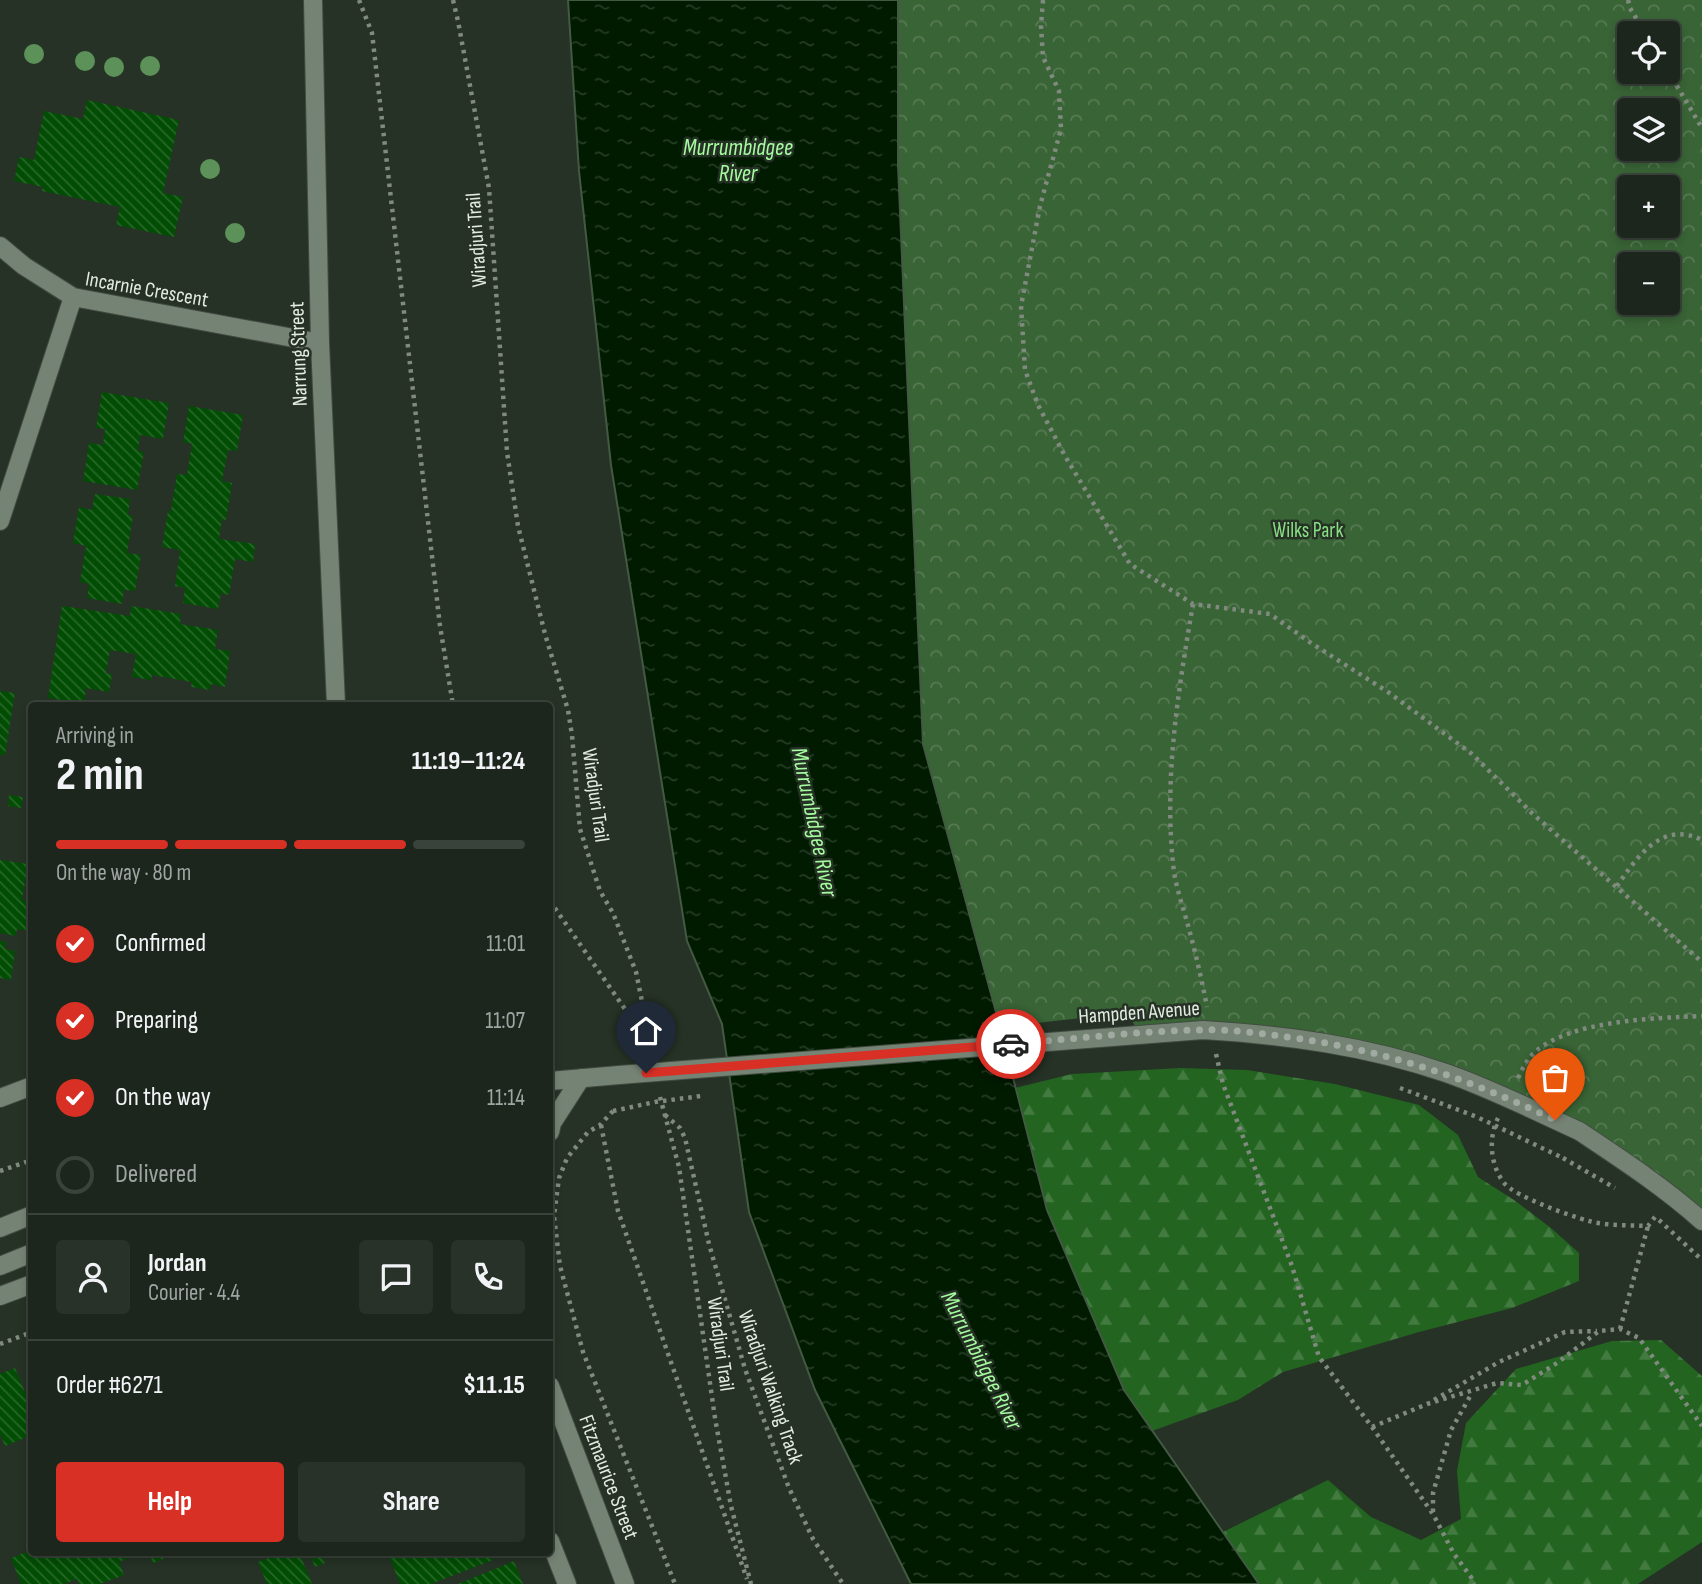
<!DOCTYPE html>
<html lang="en">
<head>
<meta charset="utf-8">
<style>
	:root { --surface:#1c261c; --page:#293229; --text:#f1f3f6; --muted:#a0a5a3; --line:#3a433b; --accent:#d93025 }
	body { margin:0; font-family:"Sofia Sans Condensed",sans-serif; background:var(--page); color:var(--text); height:100vh; display:flex; flex-direction:column; font-size:26px; white-space:nowrap }
	* { box-sizing:border-box; margin:0 }
	p { font-size:23px; color:var(--muted) }
	.icon { flex:none; width:38px; height:38px; fill:none; stroke:currentColor; stroke-width:2; stroke-linecap:round; stroke-linejoin:round }
	.map { position:relative; flex:1; overflow:hidden }
	.sheet { position:absolute; left:28px; top:702px; width:525px; height:854px; display:flex; flex-direction:column; background:var(--surface); border-radius:7px; box-shadow:0 4px 10px #0003,0 0 0 2px var(--line) }
	.sheet>* { flex:none }
	.fabs { position:absolute; left:1617px; top:21px; display:grid; gap:14px }
	.fabs a { display:grid; place-items:center; width:63px; height:63px; border-radius:7px; background:var(--surface); box-shadow:0 4px 10px #0003,0 0 0 2px var(--line); font-size:35px }
	.pin { position:absolute; display:grid; place-items:center; width:60px; height:60px; color:#fff; margin:-72px -30px; border-radius:50% 50% 50% 0; rotate:-45deg; box-shadow:0 0 7px #0007 }
	.pin .icon { rotate:45deg }
	.courier { position:absolute; display:grid; place-items:center; width:70px; height:70px; margin:-35px; border:5px solid #d93025; border-radius:50%; background:#fff; color:#222; box-shadow:0 2px 9px #0007 }
	.summary em { font-style:normal; font-weight:700 }
	.summary div { display:flex; flex-direction:column-reverse }
	.summary { display:flex; align-items:center; justify-content:space-between; height:119px; padding:0 28px }
	h1 { font-size:46px; font-weight:700; line-height:52px }
	.bar { display:grid; grid-template-columns:repeat(4,1fr); gap:10px 7px; align-content:center; height:84px; padding:0 28px }
	.bar i { height:9px; border-radius:5px; background:var(--line) }
	.bar .selected { background:var(--accent) }
	.bar p { grid-column:span 4 }
	.line { display:flex; align-items:center; gap:18px; padding:0 28px; border-top:2px solid var(--line) }
	.line div { flex:1 }
	.round { display:grid; place-items:center; flex:none; width:74px; height:74px; border-radius:7px; background:var(--page) }
	ol { padding:0 28px; list-style:none }
	li { display:flex; align-items:center; gap:21px; height:77px }
	li p { margin-inline-start:auto }
	li .icon { padding:7px; border-radius:50%; background:var(--accent); color:#fff; stroke-width:4 }
	li:last-child { color:var(--muted) }
	li i { width:38px; height:38px; border:4px solid var(--line); border-radius:50% }
	.primary-button { display:flex; gap:14px; margin-top:auto; padding:14px 28px }
	.primary-button a { flex:1; height:80px; border-radius:7px; background:var(--accent); color:#fff; font-size:28px; font-weight:700; line-height:80px; text-align:center }
	.primary-button a+a { background:var(--page); color:var(--text) }
	.map>svg:first-child { display:block }
	.forest { fill:url(#forest-firs) }
	.park { fill:url(#park-crowns); fill-rule:evenodd }
	.water { fill:url(#water-ripples); stroke:#445944; stroke-width:2 }
	.building { fill:url(#building-back-hatch) }
	.lines { fill:none; stroke-linecap:round; stroke-linejoin:round }
	.street-casing { stroke:#424c41; stroke-width:20 }
	.secondary-casing { stroke:#424c41; stroke-width:20 }
	.path { stroke:#808a7f; stroke-width:4.5; stroke-dasharray:3.5 5; stroke-linecap:butt }
	.street { stroke:#758374; stroke-width:18 }
	.secondary { stroke:#758374; stroke-width:18 }
	.secondary-bridge-casing { stroke:#424c41; stroke-width:20; stroke-linecap:butt }
	.path-bridge { stroke:#808a7f; stroke-width:4.5; stroke-dasharray:3.5 5; stroke-linecap:butt }
	.secondary-bridge { stroke:#758374; stroke-width:18 }
	.tree { fill:#5c9259 }
	.done { stroke:#a1aaa0; stroke-width:7; stroke-dasharray:0 12.6 }
	.route { stroke:#d93025; stroke-width:9 }
	.labels { text-anchor:middle; stroke-width:5; stroke-linejoin:round; paint-order:stroke }
	.street-label { font-size:21px; fill:#e3ebe2; stroke:#263225 }
	.park-label { font-size:21px; fill:#89e084; stroke:#263225 }
	.water-label { font-size:23px; font-style:italic; fill:#a5fd9f; stroke:#263225 }
</style>
</head>
<body>
<div class="map">
<svg width="1702" height="1584" viewBox="0 0 1702 1584">
	<defs>
		<pattern id="forest-firs" width="22" height="20" patternUnits="userSpaceOnUse" patternTransform="scale(1.75)"><rect width="22" height="20" fill="#226420"/><path d="M5 1l3.5 6h-7zM16 11l3.5 6h-7z" fill="#427a40"/></pattern>
		<pattern id="park-crowns" width="20" height="18" patternUnits="userSpaceOnUse" patternTransform="scale(1.75)"><rect width="20" height="18" fill="#396436"/><path d="M2 6a3 3 0 1 1 6 0M12 15a3 3 0 1 1 6 0" fill="none" stroke="#567a53"/></pattern>
		<pattern id="water-ripples" width="26" height="14" patternUnits="userSpaceOnUse" patternTransform="scale(1.75)"><rect width="26" height="14" fill="#001b00"/><path d="M2 4q2-2 4 0t4 0M15 11q2-2 4 0t4 0" fill="none" stroke="#253c25"/></pattern>
		<pattern id="building-back-hatch" width="6" height="6" patternUnits="userSpaceOnUse" patternTransform="scale(1.75)"><rect width="6" height="6" fill="#024d04"/><path d="M-1 5l2 2M0 0l6 6M5-1l2 2" fill="none" stroke="#276728"/></pattern>
	</defs>
	<rect width="100%" height="100%" fill="#263225"/>
	<!-- forest -->
	<path class="forest" d="M1180,1068L1247,1070L1335,1084L1419,1105L1458,1135L1478,1177L1514,1200L1551,1228L1579,1253V1281L1512,1308L1419,1332L1283,1372L1238,1400L1152,1431L1124,1390L1047,1210L1015,1088L1072,1074Z
		M1661,1340L1702,1376V1542L1638,1584H1259L1223,1532L1328,1480L1371,1517L1421,1540L1461,1519L1457,1471L1466,1423L1516,1369L1612,1341Z"/>
	<!-- park -->
	<path class="park" d="M898,0H1702V1221L1686,1207L1509,1098L1324,1042L1140,1034L1127,1013L1000,1027L923,744L898,165ZM1629,33H1668V72H1629ZM1629,110H1668V149H1629ZM1629,187H1668V226H1629ZM1629,264H1668V303H1629Z"/>
	<!-- water -->
	<path class="water" d="M568,0H898V165L923,744L1000,1027L1047,1210L1124,1390L1259,1584H911L815,1390L749,1212L722,1024L687,941L611,465L579,171Z"/>
	<!-- building -->
	<path class="building" d="M87,100L179,120L163,193L183,197L174,237L116,225L120,207L42,191L43,187L14,181L19,157L34,160L44,111L83,119Z
		M102,392L169,403L163,439L140,435L138,451L144,452L137,490L83,481L89,443L103,445L105,429L96,428Z
		M189,406L243,415L237,451L228,450L222,481L232,483L226,520L222,519L219,539L255,544L253,562L235,559L229,595L221,593L218,609L183,603L185,588L175,586L180,550L162,547L168,511H171L177,474L187,475L192,444L183,442Z
		M95,494L130,499L128,515L133,516L127,553L141,555L135,591L124,590L122,604L87,598L89,584L80,582L86,546L73,543L79,507L92,510Z
		M62,606L130,616L131,606L181,614L180,624L218,630L215,649L230,651L225,687L211,684L210,690L191,687L192,682L152,675L151,680L132,677L136,654L110,650L106,673L112,674L109,692L86,688L84,703L48,698Z
		M0,691L15,693L5,755H0Z
		M9,795L23,797L21,808L8,806Z
		M0,860L28,864L22,900L32,902V912L28,931L17,929L16,936L0,933Z
		M0,941L6,942L5,949L15,951L11,980L0,978Z
		M15,1368L32,1409V1435L5,1446L0,1434V1374Z
		M32,1550V1552H144L119,1562L124,1575L100,1584H79L77,1579L64,1584H21L11,1558Z
		M149,1552H180L153,1563Z
		M284,1552H299L312,1584H267L258,1562Z
		M404,1552H490L493,1560L431,1584H400L390,1558Z
		M321,1553L325,1563L315,1567L311,1557Z
		M514,1561L523,1584H458Z"/>
	<g class="lines">
		<!-- street casing -->
		<g class="street-casing">
			<path id="street" d="M313,0L320,343L336,705
				M0,246L24,266L73,297L320,343
				M0,521L73,297
				M0,1098L32,1086
				M0,1296L32,1284
				M550,1541L567,1584"/>
		</g>
		<!-- secondary casing -->
		<g class="secondary-casing">
			<path id="secondary" d="M550,1081L619,1075
				M1579,1131C1621,1159 1664,1187 1702,1221
				M550,1132L552,1123L581,1078
				M0,1228L32,1215
				M0,1266L32,1253
				M550,1386L625,1584"/>
		</g>
		<!-- path -->
		<path class="path" d="M359,0L372,33L440,626L453,705
			M453,0L458,21L489,188L507,452L518,526L545,634L568,710L572,735L580,829L600,891L613,913L636,972L645,1016L646,1040L649,1051
			M1043,0L1041,26L1043,57L1059,91L1061,129L1040,206L1021,306L1025,370L1038,405L1065,456L1130,564L1193,604L1270,614L1311,643L1388,692L1472,754L1534,815L1702,962
			M1628,0L1630,8L1645,33
			M1668,71L1702,128
			M1193,604C1178,692 1163,782 1174,872C1177,891 1184,910 1189,929C1196,955 1202,981 1207,1007
			M1617,886C1637,857 1662,820 1702,840
			M550,901L645,1038
			M1216,1054L1223,1084L1292,1266L1319,1357L1372,1427L1433,1514L1454,1554L1471,1577L1474,1584
			M1518,1078C1523,1068 1527,1059 1535,1052C1571,1020 1656,1018 1702,1016
			M660,1097L679,1167L715,1418L731,1506L751,1584
			M613,1111L600,1125L588,1132L567,1158L559,1178L554,1216L560,1266L583,1352L675,1584
			M665,1115L680,1128L685,1138L709,1244L745,1369L789,1488L813,1539L843,1584
			M1498,1118C1488,1138 1490,1166 1505,1184C1517,1197 1570,1216 1589,1221C1607,1226 1629,1225 1648,1226L1655,1217
			M601,1125L618,1211L747,1579
			M1563,1158L1615,1188
			M0,1171L32,1160
			M1659,1220L1702,1260
			M1620,1329L1648,1226
			M0,1344L32,1332
			M1434,1400L1499,1362L1565,1332L1597,1331
			M1372,1427L1427,1404L1497,1383L1522,1385L1557,1363L1599,1331L1620,1329L1639,1338L1702,1426
			M1433,1512V1493L1451,1430L1472,1393"/>
		<!-- street -->
		<use href="#street" class="street"/>
		<!-- secondary -->
		<use href="#secondary" class="secondary"/>
		<!-- secondary-bridge casing -->
		<g class="secondary-bridge-casing">
			<path id="secondary-bridge" d="M619,1075L1203,1030C1286,1035 1367,1046 1446,1073C1492,1089 1535,1111 1579,1131"/>
		</g>
		<!-- path-bridge -->
		<path class="path-bridge" d="M1400,1088L1477,1117L1563,1158
			M613,1111L655,1102L701,1096"/>
		<!-- secondary-bridge -->
		<use href="#secondary-bridge" class="secondary-bridge"/>
	</g>
	<!-- trees -->
	<g class="tree">
		<circle cx="34" cy="54" r="10"/>
		<circle cx="85" cy="61" r="10"/>
		<circle cx="150" cy="66" r="10"/>
		<circle cx="114" cy="67" r="10"/>
		<circle cx="210" cy="169" r="10"/>
		<circle cx="235" cy="233" r="10"/>
	</g>
	<g class="lines">
		<!-- done -->
		<path class="done" d="M1011,1044C1074,1039 1139,1031 1202,1030C1230,1029 1259,1033 1287,1037C1385,1050 1467,1078 1555,1120"/>
		<!-- route -->
		<path class="route" d="M646,1073L1011,1044"/>
	</g>
	<g class="labels">
		<!-- street labels -->
		<g class="street-label">
			<text transform="translate(476 240) rotate(-94)" y="7">Wiradjuri Trail</text>
			<text transform="translate(147 289) rotate(10)" y="7">Incarnie Crescent</text>
			<text transform="translate(298 354) rotate(-92)" y="7">Narrung Street</text>
			<text transform="translate(596 795) rotate(82)" y="7">Wiradjuri Trail</text>
			<text transform="translate(1139 1012) rotate(-4)" y="7">Hampden Avenue</text>
			<text transform="translate(721 1344) rotate(82)" y="7">Wiradjuri Trail</text>
			<text transform="translate(771 1387) rotate(71)" y="7">Wiradjuri Walking Track</text>
			<text transform="translate(609 1477) rotate(69)" y="7">Fitzmaurice Street</text>
		</g>
		<!-- park labels -->
		<g class="park-label">
			<text x="1308" y="537">Wilks Park</text>
		</g>
		<!-- water labels -->
		<g class="water-label">
			<text x="738" y="155">Murrumbidgee<tspan x="738" dy="26">River</tspan></text>
			<text transform="translate(815 822) rotate(78)" y="8">Murrumbidgee River</text>
			<text transform="translate(982 1360) rotate(63)" y="8">Murrumbidgee River</text>
		</g>
	</g>
</svg>
<div class="fabs">
<a><svg class="icon" aria-label="locate" viewBox="0 0 24 24"><circle cx="12" cy="12" r="6"/><path d="M12 2v4M12 18v4M2 12h4M18 12h4"/></svg></a>
<a><svg class="icon" aria-label="layers" viewBox="0 0 24 24"><path d="M12 4l9 5-9 5-9-5zM3 14l9 5 9-5"/></svg></a>
<a>+</a>
<a>−</a>
</div>
<div class="pin" style="left:1555px;top:1120px;background:#ea580c"><svg class="icon" aria-label="bag" viewBox="0 0 24 24"><path d="M5 8h14l-1 12H6zM9 8a3 3 0 0 1 6 0"/></svg></div>
<div class="pin" style="left:646px;top:1073px;background:#1f2937"><svg class="icon" aria-label="home" viewBox="0 0 24 24"><path d="M3 11l9-7 9 7M6 9v11h12V9"/></svg></div>
<div class="courier" style="left:1011px;top:1044px"><svg class="icon" aria-label="car" viewBox="0 0 24 24"><path d="M5 17H2v-5l4-1 3-4h7l3 4 3 1v5h-3M9 17h6M6 11h13"/><circle cx="7" cy="17" r="2"/><circle cx="17" cy="17" r="2"/></svg></div>
<section class="sheet">
<div class="summary"><div><h1>2 min</h1><p>Arriving in</p></div><em>11:19–11:24</em></div>
<div class="bar"><i class="selected"></i><i class="selected"></i><i class="selected"></i><i></i><p>On the way · 80 m</p></div>
<ol>
<li><svg class="icon" aria-label="check" viewBox="0 0 24 24"><path d="M5 12l5 5 9-10"/></svg>Confirmed<p>11:01</p></li>
<li><svg class="icon" aria-label="check" viewBox="0 0 24 24"><path d="M5 12l5 5 9-10"/></svg>Preparing<p>11:07</p></li>
<li><svg class="icon" aria-label="check" viewBox="0 0 24 24"><path d="M5 12l5 5 9-10"/></svg>On the way<p>11:14</p></li>
<li><i></i>Delivered</li>
</ol>
<div class="line" style="height:126px"><a class="round"><svg class="icon" aria-label="person" viewBox="0 0 24 24"><circle cx="12" cy="8" r="4"/><path d="M4 21q1-7 8-7t8 7"/></svg></a><div><b>Jordan</b><p>Courier · 4.4</p></div><a class="round"><svg class="icon" aria-label="chat" viewBox="0 0 24 24"><path d="M4 5h16v11H9l-5 4z"/></svg></a><a class="round"><svg class="icon" aria-label="phone" viewBox="0 0 24 24"><path d="M5 4h4l2 5-3 2q2 4 5 5l2-3 5 2v4C11 20 4 13 5 4z"/></svg></a></div>
<div class="line" style="height:91px"><div>Order #6271</div><b>$11.15</b></div>
<div class="primary-button"><a>Help</a><a>Share</a></div>
</section>
</div>
</body>
</html>
